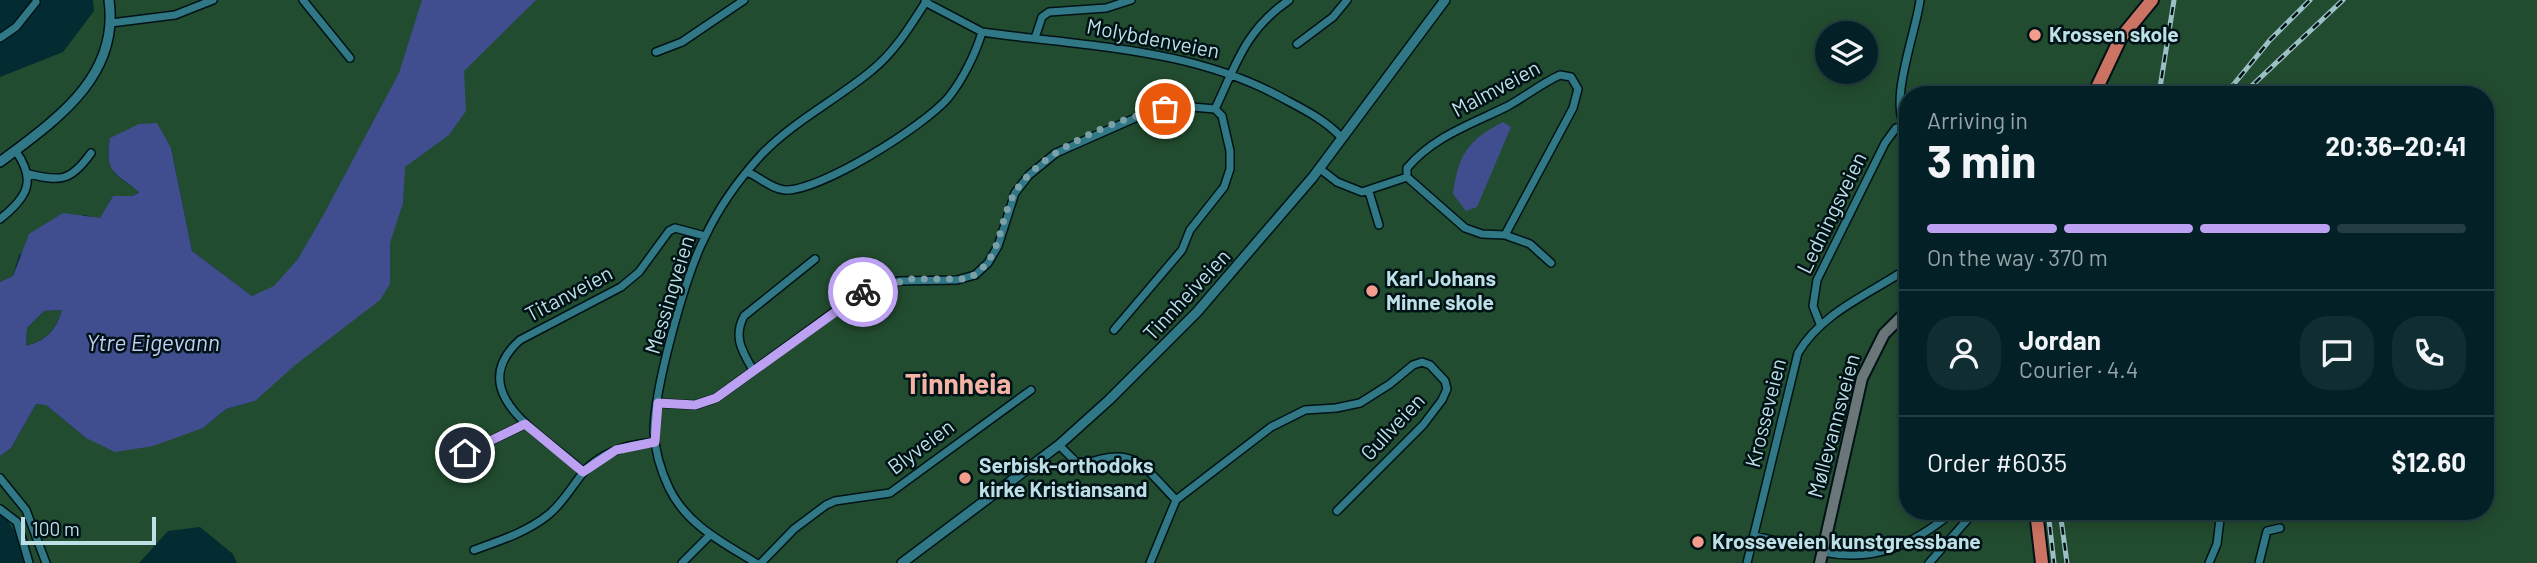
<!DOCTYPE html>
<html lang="en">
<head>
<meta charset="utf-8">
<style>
	:root { --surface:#022026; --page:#102d32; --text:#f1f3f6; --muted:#96a3a7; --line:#233e43; --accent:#bca0f2 }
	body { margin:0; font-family:Barlow,sans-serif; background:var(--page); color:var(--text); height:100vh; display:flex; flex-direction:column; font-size:26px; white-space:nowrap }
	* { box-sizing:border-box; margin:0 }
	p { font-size:23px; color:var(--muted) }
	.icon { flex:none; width:38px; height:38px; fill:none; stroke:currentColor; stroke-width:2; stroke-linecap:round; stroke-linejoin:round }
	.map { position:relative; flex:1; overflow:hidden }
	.drawer { position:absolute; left:1899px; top:86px; width:595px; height:434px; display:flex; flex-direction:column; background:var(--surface); border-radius:28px; box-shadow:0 4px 18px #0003,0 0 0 2px var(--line) }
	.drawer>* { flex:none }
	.tools { position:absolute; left:1815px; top:21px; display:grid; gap:14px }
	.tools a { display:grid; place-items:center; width:63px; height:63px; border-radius:50%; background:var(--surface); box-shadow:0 4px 18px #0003,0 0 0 2px var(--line); font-size:35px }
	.scale { position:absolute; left:21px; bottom:18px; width:135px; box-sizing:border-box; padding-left:7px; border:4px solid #bddfe6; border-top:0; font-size:19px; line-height:24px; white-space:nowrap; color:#bddfe6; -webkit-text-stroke:5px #001216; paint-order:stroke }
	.pin { position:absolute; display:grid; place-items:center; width:60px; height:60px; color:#fff; margin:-30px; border:4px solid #fff; border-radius:50%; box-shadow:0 2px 7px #0007 }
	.courier { position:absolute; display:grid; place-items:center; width:70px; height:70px; margin:-35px; border:5px solid #bca0f2; border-radius:50%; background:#fff; color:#222; box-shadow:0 2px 9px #0007 }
	.head em { font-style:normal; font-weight:700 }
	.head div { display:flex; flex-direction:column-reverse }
	.head { display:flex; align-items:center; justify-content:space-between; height:119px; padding:0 28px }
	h1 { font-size:46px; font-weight:700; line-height:52px }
	.bar { display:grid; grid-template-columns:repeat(4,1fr); gap:10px 7px; align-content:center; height:84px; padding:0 28px }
	.bar i { height:9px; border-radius:5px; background:var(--line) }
	.bar .active { background:var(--accent) }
	.bar p { grid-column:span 4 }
	.line { display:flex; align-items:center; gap:18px; padding:0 28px; border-top:2px solid var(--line) }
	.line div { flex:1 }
	.round { display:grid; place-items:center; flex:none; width:74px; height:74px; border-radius:28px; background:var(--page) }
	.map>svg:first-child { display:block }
	.green { fill:#224c2f; fill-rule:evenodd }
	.water { fill:#404e8f; fill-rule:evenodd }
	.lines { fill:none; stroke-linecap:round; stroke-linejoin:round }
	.minor-casing { stroke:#001216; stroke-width:10 }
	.tertiary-casing { stroke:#001216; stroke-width:12 }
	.secondary-casing { stroke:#001216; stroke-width:14 }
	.trunk-casing { stroke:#001216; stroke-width:16 }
	.minor { stroke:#317886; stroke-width:7 }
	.tertiary { stroke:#317886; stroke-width:9 }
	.secondary { stroke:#6b7679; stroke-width:10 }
	.trunk { stroke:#cc7464; stroke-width:12 }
	.rail-casing { stroke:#9dc0c7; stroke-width:5 }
	.rail { stroke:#001216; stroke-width:2.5; stroke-dasharray:8; stroke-linecap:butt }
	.done { stroke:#7ca0a7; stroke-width:7; stroke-dasharray:0 12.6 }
	.route { stroke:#bca0f2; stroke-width:9 }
	.poi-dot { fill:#f49d8c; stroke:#001216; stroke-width:2.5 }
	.labels { text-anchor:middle; stroke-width:5; stroke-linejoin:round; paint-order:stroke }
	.poi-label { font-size:21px; font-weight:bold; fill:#bddfe6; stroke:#001216; text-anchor:start }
	.street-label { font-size:21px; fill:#bddfe6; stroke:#001216 }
	.water-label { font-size:23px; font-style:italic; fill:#c3cff5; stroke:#001216 }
	.district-label { font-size:28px; font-weight:bold; fill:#f5b3a5; stroke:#001216 }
</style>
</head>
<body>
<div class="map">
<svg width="2537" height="563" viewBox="0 0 2537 563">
	<rect width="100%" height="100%" fill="#032b32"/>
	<!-- green -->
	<path class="green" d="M93,0H2537V563H237L233,554L200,527L168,531L139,563H28L19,537L0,510V456L11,448L36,404L46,405L86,438L203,428L226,409L255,401L260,293L252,296L192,251L171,148L110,139C104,171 114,174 139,191L133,196H113L100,219L84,215L19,255L13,276L0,282V77L63,52L94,11ZM1827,33H1866V72H1827ZM1908,94H2485V511H1908Z
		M62,310C55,331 47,339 26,346L27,328L44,311Z"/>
	<!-- water -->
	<path class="water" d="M422,0H536L464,71L466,111L449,135L405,167L403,203L390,243V284L380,300L294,366L255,401L226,409L203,428L153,446L115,452L86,438L46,405L36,404L11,448L0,456V282L13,276L29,234L63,213L100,218L113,196H133L139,192C115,172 104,174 110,138L139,124L157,123L171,148L192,251L252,296L274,286L298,259L324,214L399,73ZM62,310C56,330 47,340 26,346L27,328L44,311Z
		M1503,122L1511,127L1477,207L1466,211L1453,194C1458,155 1468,140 1503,122Z"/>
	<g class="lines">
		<!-- minor casing -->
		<g class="minor-casing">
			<path id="minor" d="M303,0L350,58
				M111,23L175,15L213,0
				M982,32C1087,47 1193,47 1288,101C1307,111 1326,121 1341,137
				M0,38L16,27L36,2
				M1035,38L1042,17L1049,12L1106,8L1131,0
				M1297,44L1333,17L1347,0
				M656,52L682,42L744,0
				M1215,109C1236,65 1245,30 1289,0
				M1908,133C1886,105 1916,34 1920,0
				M1319,168L1337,182L1362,192L1407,177L1465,228L1482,234L1505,235L1530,244L1551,263
				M747,172C760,177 771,189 785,190C821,191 924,126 948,98C962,81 976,53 982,32L925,2
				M29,174C61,182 71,181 91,153
				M1407,177V168C1434,136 1472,124 1508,106C1526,96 1542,83 1560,75L1571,77L1578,89L1573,108L1505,235
				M1369,192L1379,225
				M0,219C28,197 37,180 15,150
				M1820,324L1813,306L1817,280L1885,143L1896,128L1903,126
				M753,370C742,351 733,337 744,316L815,259
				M658,403L695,405L716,398L853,298L899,281L957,280L975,275L988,263L998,246L1015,193L1029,175L1056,153L1151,111L1192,107L1215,109L1222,116L1230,151V169L1224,187L1190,230L1182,250L1114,330
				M1059,445L1080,466C1134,444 1141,464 1176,500
				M465,453L525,424
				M583,472C551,439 459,395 520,340L621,287L639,272L669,231L675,228L705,236
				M0,478L26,510L46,563
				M0,509L17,522L29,563
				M1754,536L1790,544
				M474,550C499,541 527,532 548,515C562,504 571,488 582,474C600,452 629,444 655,442
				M1823,552C1876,563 1914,544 1954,511
				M682,563L710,535
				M756,563C722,542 687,525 669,488C661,471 655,450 654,432C654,389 685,276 705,237C719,207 739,179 762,154C794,121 836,100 871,71C895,52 911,25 927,0
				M761,563L794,529L826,505L835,501L890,493L1031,390
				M1150,563L1176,500L1271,427L1305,410L1336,408L1360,403L1390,384L1413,365L1422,362L1430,365L1445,381L1447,389L1442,400L1423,425L1337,511
				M1747,563L1798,353C1822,312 1870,294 1908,268
				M1929,563L1975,511
				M2209,563L2217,544L2221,511
				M2259,563L2267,531L2280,528"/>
		</g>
		<!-- tertiary casing -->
		<g class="tertiary-casing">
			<path id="tertiary" d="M0,162C54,121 120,78 109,0
				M902,563L1059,445L1109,400L1197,312L1313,177L1445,0"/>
		</g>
		<!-- secondary casing -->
		<g class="secondary-casing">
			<path id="secondary" d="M1820,563L1862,378L1884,334L1908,310"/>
		</g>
		<!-- trunk casing -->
		<g class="trunk-casing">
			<path id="trunk" d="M2094,94L2120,39L2152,0
				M2036,511L2042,563"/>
		</g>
		<!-- minor -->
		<use href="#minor" class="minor"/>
		<!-- tertiary -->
		<use href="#tertiary" class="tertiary"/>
		<!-- secondary -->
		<use href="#secondary" class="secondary"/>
		<!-- trunk -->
		<use href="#trunk" class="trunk"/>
		<!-- rail casing -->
		<g class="rail-casing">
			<path id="rail" d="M2229,90L2270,40L2310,0
				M2159,94L2174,0
				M2243,94L2343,0
				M2048,511L2054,563
				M2060,511L2067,563"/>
		</g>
		<!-- rail -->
		<use href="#rail" class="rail"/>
	</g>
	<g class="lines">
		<!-- done -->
		<path class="done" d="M863,292L911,279H967C1003,261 997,225 1014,194C1038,151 1119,117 1165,109"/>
		<!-- route -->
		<path class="route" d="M465,453L525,424L583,472L616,450L655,442L658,403L695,405L716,398L863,292"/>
	</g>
	<!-- markers -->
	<g class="poi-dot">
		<circle cx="2035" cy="35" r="7"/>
		<circle cx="1372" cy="291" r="7"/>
		<circle cx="965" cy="478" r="7"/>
		<circle cx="1698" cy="542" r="7"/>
	</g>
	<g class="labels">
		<!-- poi labels -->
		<g class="poi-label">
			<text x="2049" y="42">Krossen skole</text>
			<text x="1386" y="286">Karl Johans<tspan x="1386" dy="24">Minne skole</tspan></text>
			<text x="979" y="473">Serbisk-orthodoks<tspan x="979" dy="24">kirke Kristiansand</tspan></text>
			<text x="1712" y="549">Krosseveien kunstgressbane</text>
		</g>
		<!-- street labels -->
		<g class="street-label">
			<text transform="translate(1153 39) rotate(11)" y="7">Molybdenveien</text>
			<text transform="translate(1496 89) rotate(-28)" y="7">Malmveien</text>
			<text transform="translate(1832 213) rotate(-64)" y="7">Ledningsveien</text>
			<text transform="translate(569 294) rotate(-28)" y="7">Titanveien</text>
			<text transform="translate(670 295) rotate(-73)" y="7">Messingveien</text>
			<text transform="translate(1187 295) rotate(-47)" y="7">Tinnheiveien</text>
			<text transform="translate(1766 413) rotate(-76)" y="7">Krosseveien</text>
			<text transform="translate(1834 426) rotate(-75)" y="7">Møllevannsveien</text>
			<text transform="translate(1393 427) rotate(-47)" y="7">Gullveien</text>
			<text transform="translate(921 447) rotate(-37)" y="7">Blyveien</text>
		</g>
		<!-- water labels -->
		<g class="water-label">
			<text x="153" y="351">Ytre Eigevann</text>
		</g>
		<!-- district labels -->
		<g class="district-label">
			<text x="958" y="394">Tinnheia</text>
		</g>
	</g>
</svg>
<div class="tools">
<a><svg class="icon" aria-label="layers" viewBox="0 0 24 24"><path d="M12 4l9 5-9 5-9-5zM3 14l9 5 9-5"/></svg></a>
</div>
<div class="scale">100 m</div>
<div class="pin" style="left:1165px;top:109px;background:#ea580c"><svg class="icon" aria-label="bag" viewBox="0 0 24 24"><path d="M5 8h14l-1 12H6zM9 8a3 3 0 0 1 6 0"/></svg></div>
<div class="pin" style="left:465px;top:453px;background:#1f2937"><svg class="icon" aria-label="home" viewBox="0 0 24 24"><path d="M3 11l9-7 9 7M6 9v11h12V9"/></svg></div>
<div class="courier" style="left:863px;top:292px"><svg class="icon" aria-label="bike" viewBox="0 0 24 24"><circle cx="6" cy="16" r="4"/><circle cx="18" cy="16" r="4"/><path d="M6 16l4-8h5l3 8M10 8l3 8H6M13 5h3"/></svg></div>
<section class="drawer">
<div class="head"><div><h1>3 min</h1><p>Arriving in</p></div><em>20:36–20:41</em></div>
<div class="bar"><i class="active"></i><i class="active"></i><i class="active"></i><i></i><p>On the way · 370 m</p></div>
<div class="line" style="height:126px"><a class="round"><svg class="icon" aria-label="person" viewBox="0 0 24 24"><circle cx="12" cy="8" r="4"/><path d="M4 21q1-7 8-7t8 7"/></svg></a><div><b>Jordan</b><p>Courier · 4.4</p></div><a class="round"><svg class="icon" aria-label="chat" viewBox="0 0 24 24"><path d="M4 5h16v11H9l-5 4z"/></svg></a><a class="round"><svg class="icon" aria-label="phone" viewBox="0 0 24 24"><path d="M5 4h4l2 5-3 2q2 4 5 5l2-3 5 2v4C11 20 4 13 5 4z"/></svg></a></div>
<div class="line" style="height:91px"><div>Order #6035</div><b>$12.60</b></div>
</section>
</div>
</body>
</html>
